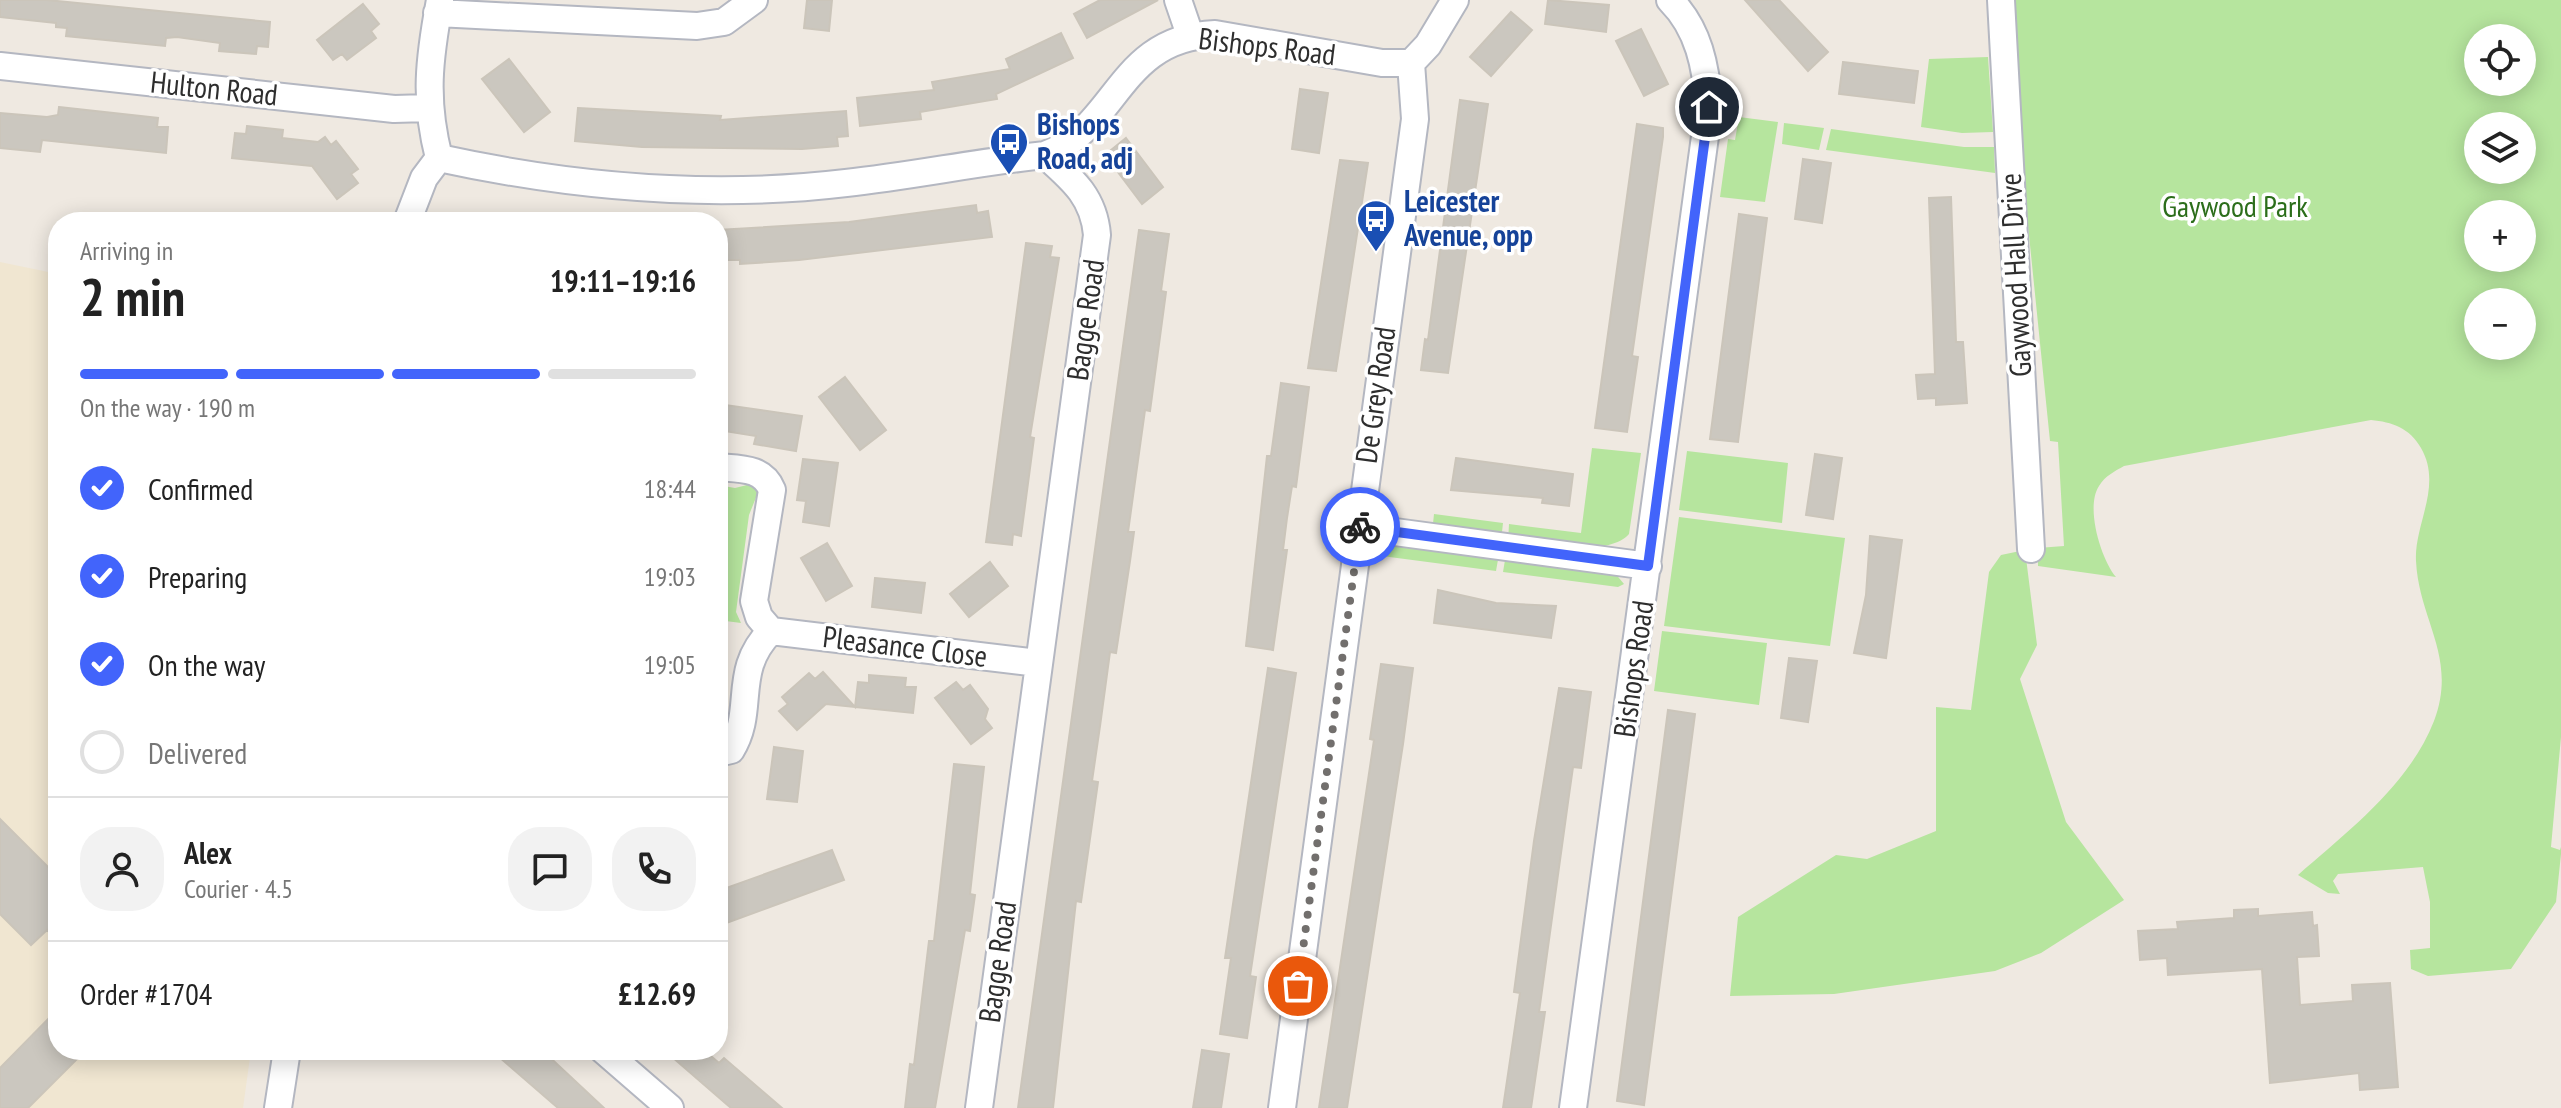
<!DOCTYPE html>
<html lang="en">
<head>
<meta charset="utf-8">
<style>
	:root { --surface:#fff; --page:#f2f2f2; --text:#222; --muted:#767676; --line:#e0e0e0; --accent:#4264fb }
	body { margin:0; font-family:"PT Sans Narrow",sans-serif; background:var(--page); color:var(--text); height:100vh; display:flex; flex-direction:column; font-size:30px; white-space:nowrap }
	* { box-sizing:border-box; margin:0 }
	p { font-size:26px; color:var(--muted) }
	.icon { flex:none; width:44px; height:44px; fill:none; stroke:currentColor; stroke-width:2; stroke-linecap:round; stroke-linejoin:round }
	.map { position:relative; flex:1; overflow:hidden }
	.details { position:absolute; left:48px; top:212px; width:680px; height:848px; display:flex; flex-direction:column; background:var(--surface); border-radius:32px; box-shadow:0 4px 20px #0003 }
	.details>* { flex:none }
	.tools { position:absolute; left:2464px; top:24px; display:grid; gap:16px }
	.tools a { display:grid; place-items:center; width:72px; height:72px; border-radius:50%; background:var(--surface); box-shadow:0 4px 20px #0003; font-size:40px }
	.pin { position:absolute; display:grid; place-items:center; width:68px; height:68px; color:#fff; margin:-34px; border:4px solid #fff; border-radius:50%; box-shadow:0 2px 8px #0007 }
	.courier { position:absolute; display:grid; place-items:center; width:80px; height:80px; margin:-40px; border:6px solid #4264fb; border-radius:50%; background:#fff; color:#222; box-shadow:0 2px 10px #0007 }
	.head em { font-style:normal; font-weight:700 }
	.head div { display:flex; flex-direction:column-reverse }
	.head { display:flex; align-items:center; justify-content:space-between; height:136px; padding:0 32px }
	h1 { font-size:52px; font-weight:700; line-height:60px }
	.bar { display:grid; grid-template-columns:repeat(4,1fr); gap:12px 8px; align-content:center; height:96px; padding:0 32px }
	.bar i { height:10px; border-radius:6px; background:var(--line) }
	.bar .on { background:var(--accent) }
	.bar p { grid-column:span 4 }
	.line { display:flex; align-items:center; gap:20px; padding:0 32px; border-top:2px solid var(--line) }
	.line div { flex:1 }
	.round { display:grid; place-items:center; flex:none; width:84px; height:84px; border-radius:32px; background:var(--page) }
	ol { padding:0 32px; list-style:none }
	li { display:flex; align-items:center; gap:24px; height:88px }
	li p { margin-inline-start:auto }
	li .icon { padding:8px; border-radius:50%; background:var(--accent); color:#fff; stroke-width:4 }
	li:last-child { color:var(--muted) }
	li i { width:44px; height:44px; border:4px solid var(--line); border-radius:50% }
	.map>svg:first-child { display:block }
	.education { fill:#f0e6d1 }
	.green { fill:#b6e59e; fill-rule:evenodd }
	.building { fill:#cbc7bf; stroke:#cbc5ba; stroke-width:2 }
	.lines { fill:none; stroke-linecap:round; stroke-linejoin:round }
	.minor-casing { stroke:#b4b7c1; stroke-width:30 }
	.minor { stroke:#fff; stroke-width:26 }
	.done { stroke:#726f6d; stroke-width:8; stroke-dasharray:0 14.4 }
	.route { stroke:#4264fb; stroke-width:10 }
	.labels { text-anchor:middle; stroke-width:7; stroke-linejoin:round; paint-order:stroke }
	.street-label { font-size:30px; fill:#2e2e2e; stroke:#fff }
	.transit-label { font-size:30px; font-weight:bold; fill:#164399; stroke:#fff; text-anchor:start }
	.park-label { font-size:30px; fill:#2c6e1b; stroke:#fff }
</style>
</head>
<body>
<div class="map">
<svg width="2561" height="1108" viewBox="0 0 2561 1108">
	<rect width="100%" height="100%" fill="#efe9e1"/>
	<!-- education -->
	<path class="education" d="M0,262L58,274V1050H251L243,1108H0Z"/>
	<!-- green -->
	<path class="green" d="M2014,0H2561V737L2551,847L2560,850L2561,847V854L2556,902L2511,969L2428,976L2411,969L2410,950L2430,948V902L2423,867L2338,874L2333,881L2340,894L2328,893L2298,875C2348,831 2409,785 2434,721C2458,657 2419,621 2416,561C2414,524 2443,486 2421,448C2410,428 2392,422 2371,420L2124,466C2115,471 2105,476 2099,486C2085,507 2101,559 2116,577L2038,566V548L2064,546L2058,442L2050,441L2014,88ZM2478,38H2522V82H2478ZM2478,126H2522V170H2478ZM2478,214H2522V258H2478ZM2478,302H2522V346H2478Z
		M1988,57L1993,132L1962,133L1921,127L1929,59Z
		M1739,117L1778,122L1765,202L1720,197L1728,139L1735,140Z
		M1784,123L1824,128L1819,150L1782,144Z
		M1831,129L1964,147H1994L1995,173L1826,150Z
		M1592,448L1641,453L1629,534C1608,558 1539,544 1508,542L1509,524L1581,533Z
		M1687,451L1788,463L1782,523L1679,510Z
		M751,484L759,490L749,515L736,612L741,623L718,620V485L735,488Z
		M1434,514L1503,523L1501,541L1432,533Z
		M1679,517L1845,538L1830,646L1664,626Z
		M1389,543L1499,554L1496,571L1382,556L1377,551Z
		M2025,550L2037,645L2020,679L2066,822L2124,900L2041,953L1995,971L1834,994L1730,996L1738,917L1836,855L1867,859L1936,831V707L1971,710L1989,572L2001,555Z
		M1506,554L1614,572L1624,584L1618,587L1503,572Z
		M1662,631L1767,643L1759,705L1654,691Z"/>
	<!-- building -->
	<path class="building" d="M0,0H47L270,22L268,47L257,46L256,54L219,51L220,43L177,37L166,38L165,46L66,36L67,28L56,27V23L0,17Z
		M807,0H832L829,31L804,28Z
		M1100,0H1158L1087,38L1074,14Z
		M1548,0L1609,5L1606,32L1545,24Z
		M1745,0H1779L1828,52L1808,71Z
		M363,4L379,24L371,31L376,38L347,60L342,54L333,60L317,40Z
		M1511,12L1532,30L1491,76L1470,57Z
		M1641,29L1668,84L1644,96L1616,41Z
		M1061,33L1073,58L996,94L997,99L920,112L921,119L860,126L857,98L934,90L932,82L1010,69L1006,59Z
		M509,59L550,112L524,132L482,79Z
		M1843,62L1918,71L1914,103L1839,94Z
		M1300,89L1328,93L1319,153L1292,149Z
		M1460,100L1488,104L1448,373L1421,370L1425,339L1428,340Z
		M59,107L158,118L157,127H168L166,153L42,140L40,152L0,148V113L47,117L58,115Z
		M578,108L721,116L720,120L846,111L848,136L837,137L838,146L802,149L642,147L575,141Z
		M1637,124L1663,128V137L1632,356L1638,357L1627,432L1595,428Z
		M247,126L283,130L282,138L318,142L325,137L331,145L336,141L358,169L351,174L358,183L337,199L312,166L232,158L235,133L246,134Z
		M1126,138L1163,187L1142,204L1105,155Z
		M1803,159L1831,163L1822,223L1795,219Z
		M1340,160L1368,163L1336,371L1308,368Z
		M1951,197L1956,342H1963L1967,403L1936,405V398L1918,399L1916,375L1935,374L1929,198Z
		M976,205L977,213L988,211L992,237L799,260L740,264V260H718V230L849,222Z
		M1739,214L1767,218L1738,442L1710,439Z
		M1139,230L1169,234L1161,291L1166,292L1150,411L1145,410L1128,532H1134L1130,561L1116,653L1110,652L1100,726L1092,781L1098,782L1081,902L1076,901L1053,1108H1018Z
		M1026,243L1052,246L1050,257L1059,258L1030,437L1034,438L1021,536L1013,534L1012,545L986,542Z
		M845,377L886,430L860,450L819,397Z
		M1281,383L1309,387L1296,487L1292,486L1287,518L1283,550H1287L1273,650L1246,646L1267,456H1271Z
		M718,404L802,416L796,451L754,444L756,436L718,430Z
		M1815,454L1842,458L1833,519L1806,515Z
		M1456,458L1573,474L1569,506L1542,503L1543,498L1451,490Z
		M803,459L838,463L829,526L803,522L806,501L797,500Z
		M1870,536L1902,540L1886,658L1854,653L1866,595Z
		M827,543L852,586L826,601L801,558Z
		M990,562L1008,586L969,617L950,594Z
		M875,578L925,583L921,613L872,607Z
		M1438,590L1496,603L1556,606L1551,638L1434,623Z
		M1789,658L1817,661L1808,722L1781,718Z
		M1381,664L1413,668L1403,744L1347,1108H1319L1374,740L1370,739Z
		M1268,668L1296,673L1250,976L1256,977L1247,1038L1220,1034L1231,958H1225Z
		M823,672L855,707L858,682L869,683V675L906,678L905,687H916L913,713L826,704L797,730L779,711L788,704L782,697L809,673L815,679Z
		M956,682L963,690L970,685L988,709L985,719L992,728L971,744L935,698Z
		M1559,688L1591,692L1581,768L1573,767L1569,795L1539,1012H1545L1531,1108H1503L1520,993L1514,992L1534,841Z
		M1668,710L1695,714L1644,1105L1617,1101Z
		M774,747L803,751L797,802L767,799Z
		M954,764L984,767L970,894L975,895L970,931L965,930L935,1108H905L910,1064L914,1065L929,941H934Z
		M0,819L58,877V941L47,930L31,945L0,914Z
		M832,850L844,880L718,926V891Z
		M2258,909V916L2312,912L2313,926L2317,925L2319,956L2297,957L2300,1005L2353,1001L2352,985L2390,983L2398,1087L2360,1090L2359,1073L2270,1083L2262,969L2168,975L2167,958L2140,960L2138,931L2178,929L2177,922L2234,918V910Z
		M58,1009V1050H86L28,1108H0V1068Z
		M491,1050H542L604,1108H558Z
		M664,1050H704L719,1063L724,1058L782,1108H731Z
		M1202,1050L1229,1054L1221,1108H1193Z"/>
	<g class="lines">
		<!-- minor casing -->
		<g class="minor-casing">
			<path id="minor" d="M1178,0L1190,35
				M2001,0L2031,549
				M437,13L697,26L724,22L754,0
				M0,66L394,109L428,108
				M439,158C572,187 711,199 846,183C912,176 978,162 1045,155C1118,127 1118,38 1215,34L1382,63H1411L1428,45L1455,0
				M407,222L424,178L439,158C424,100 429,59 440,0
				M718,467C740,469 763,467 772,490L754,601L759,617L771,631L1038,663
				M1358,527L1648,566
				M718,753L731,750C756,710 731,671 771,631
				M603,1050L670,1108
				M278,1108L287,1050
				M979,1108L1097,235C1094,197 1072,179 1045,155
				M1282,1108L1415,119L1411,63
				M1573,1108L1709,107C1706,67 1699,29 1670,0"/>
		</g>
		<!-- minor -->
		<use href="#minor" class="minor"/>
	</g>
	<g class="lines">
		<!-- done -->
		<path class="done" d="M1298,986L1360,527"/>
		<!-- route -->
		<path class="route" d="M1360,527L1648,566L1709,107"/>
	</g>
	<!-- icons -->
	<defs>
		<g id="bus-pin" transform="scale(2)"><path d="M0 17L-7.5 6A9.5 9.5 0 1 1 7.5 6Z" fill="#1a4fb4" stroke="#fff"/><path d="M-5-6H5V4H4V6H2V4H-2V6H-4V4H-5ZM-3.5-4V0h7V-4ZM-3.5 1.2v1.5H-2V1.2ZM2 1.2v1.5H3.5V1.2Z" fill="#fff"/></g>
	</defs>
	<g fill-rule="evenodd">
		<use href="#bus-pin" x="1009" y="142"/>
		<use href="#bus-pin" x="1376" y="219"/>
	</g>
	<g class="labels">
		<!-- street labels -->
		<g class="street-label">
			<text transform="translate(1267 47) rotate(7)" y="10">Bishops Road</text>
			<text transform="translate(214 89) rotate(6)" y="10">Hulton Road</text>
			<text transform="translate(2016 275) rotate(-93)" y="10">Gaywood Hall Drive</text>
			<text transform="translate(1086 320) rotate(-82)" y="10">Bagge Road</text>
			<text transform="translate(1376 395) rotate(-82)" y="10">De Grey Road</text>
			<text transform="translate(905 647) rotate(7)" y="10">Pleasance Close</text>
			<text transform="translate(1634 669) rotate(-82)" y="10">Bishops Road</text>
			<text transform="translate(998 962) rotate(-82)" y="10">Bagge Road</text>
		</g>
		<!-- transit labels -->
		<g class="transit-label">
			<text x="1037" y="135">Bishops<tspan x="1037" dy="34">Road, adj</tspan></text>
			<text x="1404" y="212">Leicester<tspan x="1404" dy="34">Avenue, opp</tspan></text>
		</g>
		<!-- park labels -->
		<g class="park-label">
			<text x="2235" y="217">Gaywood Park</text>
		</g>
	</g>
</svg>
<div class="tools">
<a><svg class="icon" aria-label="locate" viewBox="0 0 24 24"><circle cx="12" cy="12" r="6"/><path d="M12 2v4M12 18v4M2 12h4M18 12h4"/></svg></a>
<a><svg class="icon" aria-label="layers" viewBox="0 0 24 24"><path d="M12 4l9 5-9 5-9-5zM3 14l9 5 9-5"/></svg></a>
<a>+</a>
<a>−</a>
</div>
<div class="pin" style="left:1298px;top:986px;background:#ea580c"><svg class="icon" aria-label="bag" viewBox="0 0 24 24"><path d="M5 8h14l-1 12H6zM9 8a3 3 0 0 1 6 0"/></svg></div>
<div class="pin" style="left:1709px;top:107px;background:#1f2937"><svg class="icon" aria-label="home" viewBox="0 0 24 24"><path d="M3 11l9-7 9 7M6 9v11h12V9"/></svg></div>
<div class="courier" style="left:1360px;top:527px"><svg class="icon" aria-label="bike" viewBox="0 0 24 24"><circle cx="6" cy="16" r="4"/><circle cx="18" cy="16" r="4"/><path d="M6 16l4-8h5l3 8M10 8l3 8H6M13 5h3"/></svg></div>
<section class="details">
<div class="head"><div><h1>2 min</h1><p>Arriving in</p></div><em>19:11–19:16</em></div>
<div class="bar"><i class="on"></i><i class="on"></i><i class="on"></i><i></i><p>On the way · 190 m</p></div>
<ol>
<li><svg class="icon" aria-label="check" viewBox="0 0 24 24"><path d="M5 12l5 5 9-10"/></svg>Confirmed<p>18:44</p></li>
<li><svg class="icon" aria-label="check" viewBox="0 0 24 24"><path d="M5 12l5 5 9-10"/></svg>Preparing<p>19:03</p></li>
<li><svg class="icon" aria-label="check" viewBox="0 0 24 24"><path d="M5 12l5 5 9-10"/></svg>On the way<p>19:05</p></li>
<li><i></i>Delivered</li>
</ol>
<div class="line" style="height:144px"><a class="round"><svg class="icon" aria-label="person" viewBox="0 0 24 24"><circle cx="12" cy="8" r="4"/><path d="M4 21q1-7 8-7t8 7"/></svg></a><div><b>Alex</b><p>Courier · 4.5</p></div><a class="round"><svg class="icon" aria-label="chat" viewBox="0 0 24 24"><path d="M4 5h16v11H9l-5 4z"/></svg></a><a class="round"><svg class="icon" aria-label="phone" viewBox="0 0 24 24"><path d="M5 4h4l2 5-3 2q2 4 5 5l2-3 5 2v4C11 20 4 13 5 4z"/></svg></a></div>
<div class="line" style="height:104px"><div>Order #1704</div><b>£12.69</b></div>
</section>
</div>
</body>
</html>
